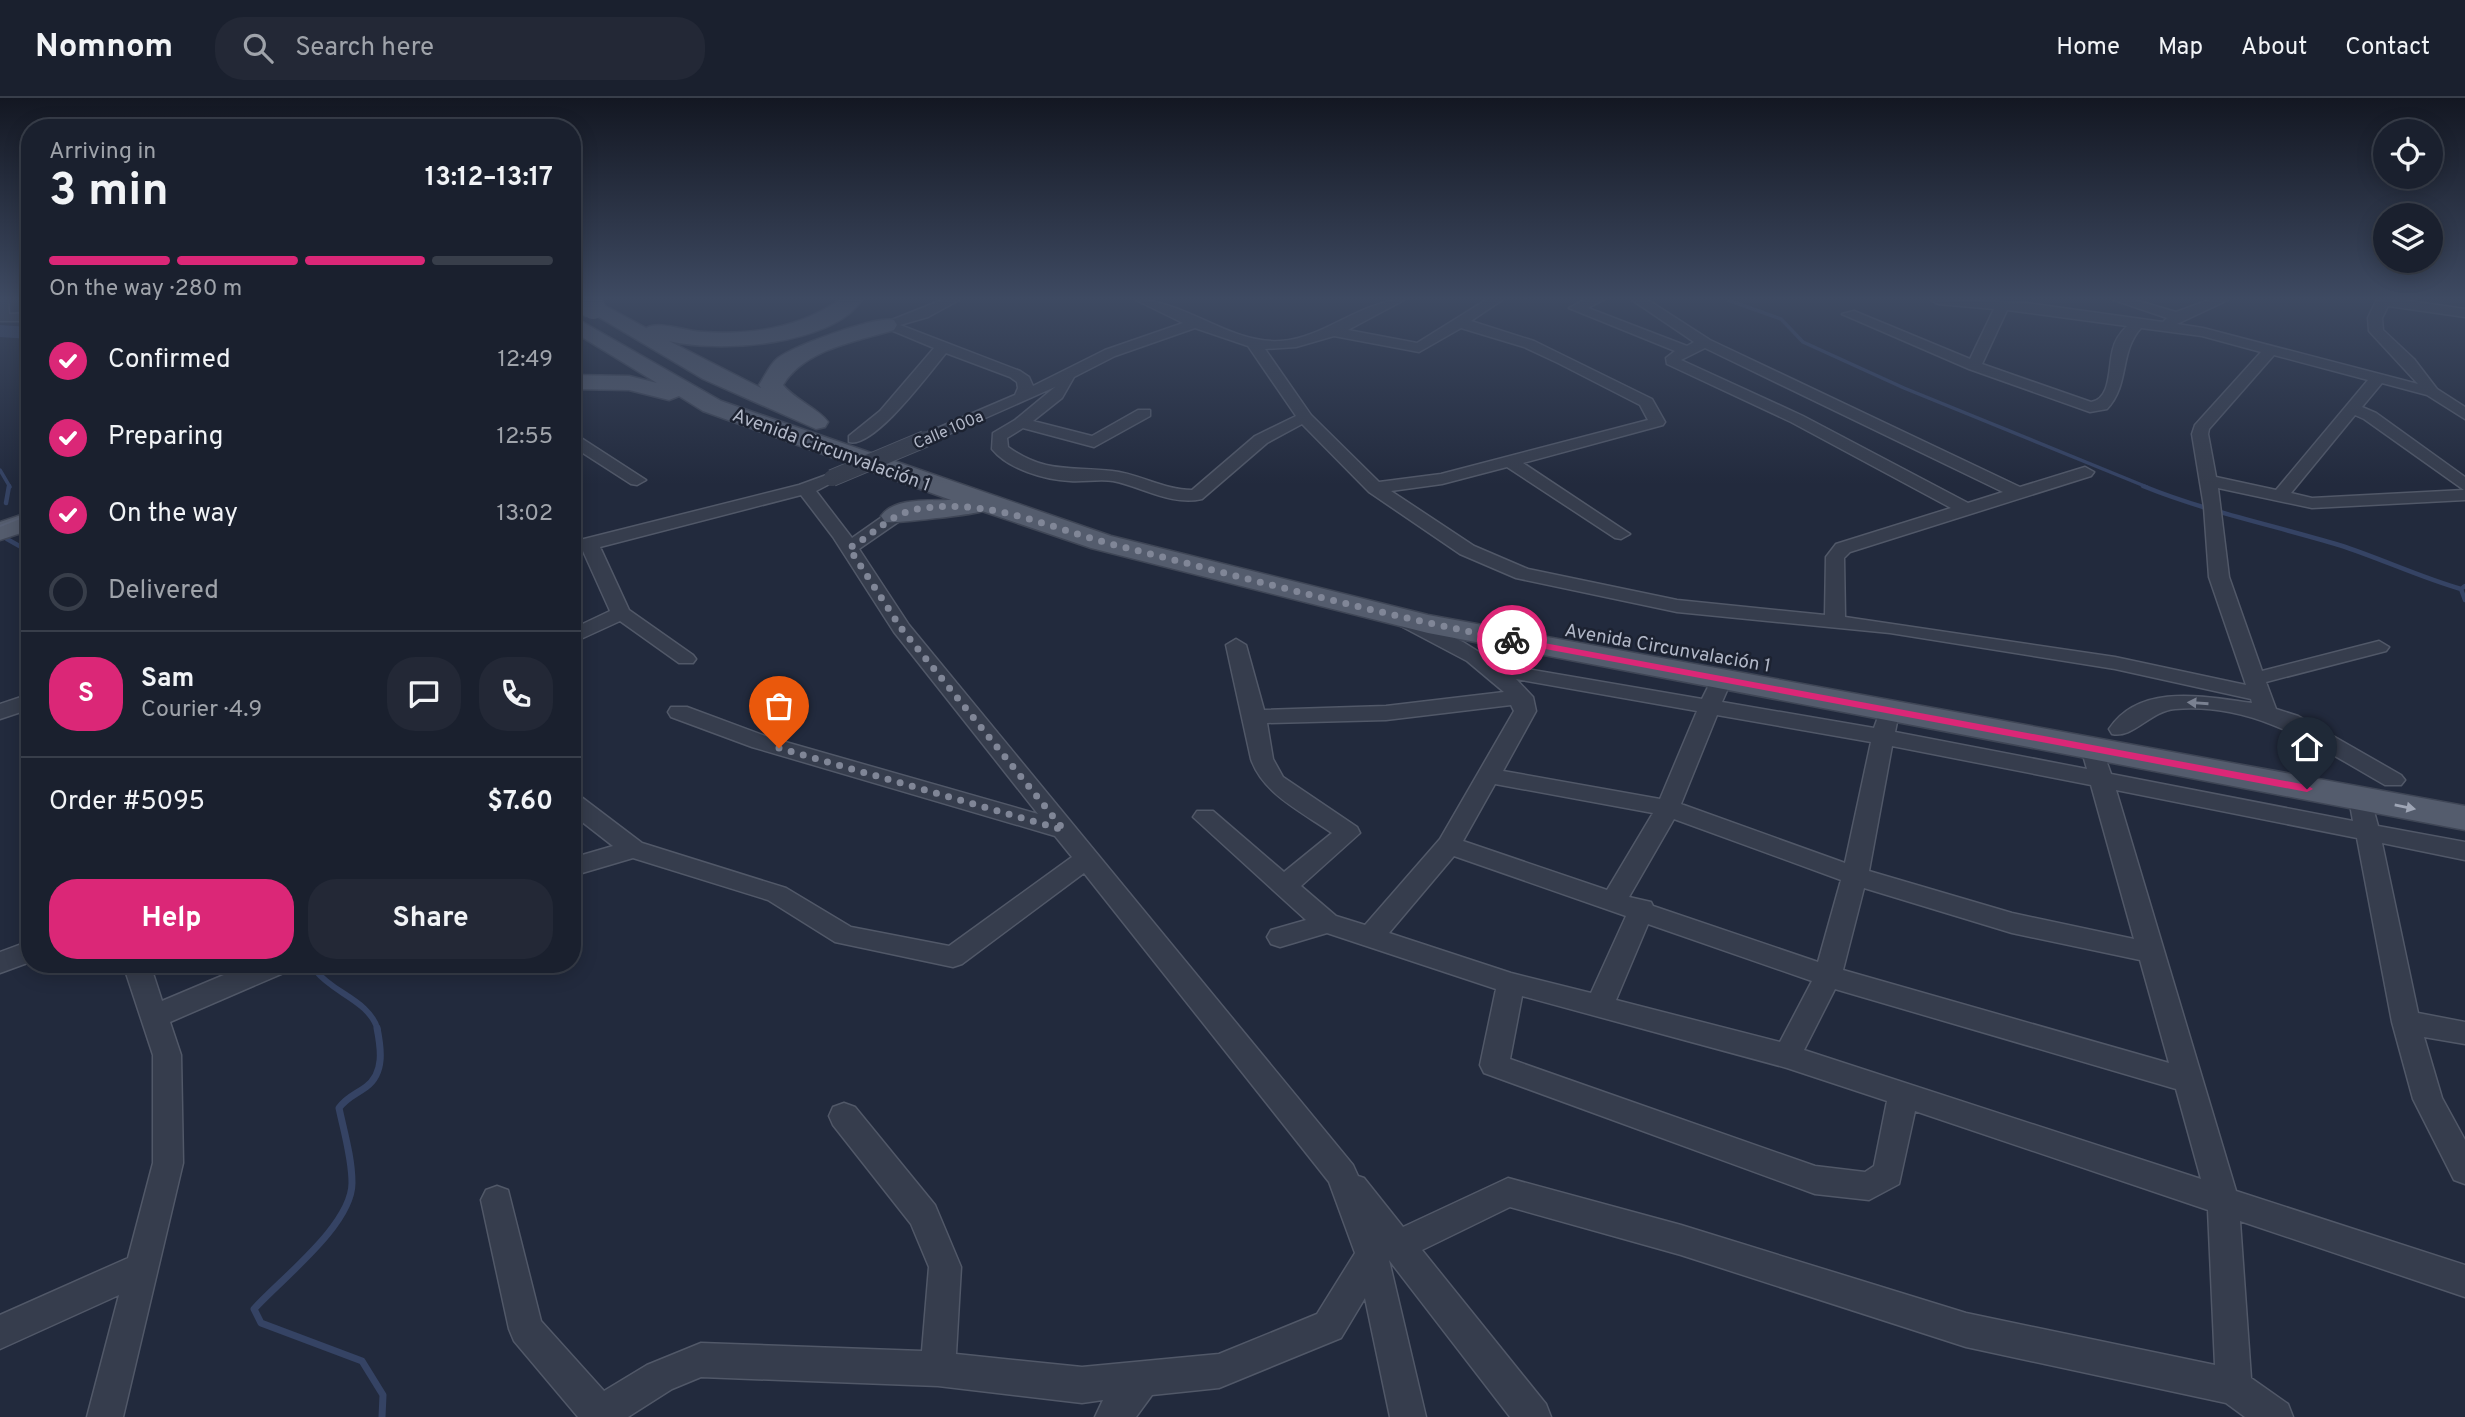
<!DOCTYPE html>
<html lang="en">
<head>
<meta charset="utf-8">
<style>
	:root { --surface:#1a202e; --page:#232836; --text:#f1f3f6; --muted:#9fa3aa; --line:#383e4a; --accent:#db2777 }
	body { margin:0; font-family:Overpass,sans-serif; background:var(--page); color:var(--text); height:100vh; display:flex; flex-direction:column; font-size:26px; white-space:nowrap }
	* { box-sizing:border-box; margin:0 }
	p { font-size:23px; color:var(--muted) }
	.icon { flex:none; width:38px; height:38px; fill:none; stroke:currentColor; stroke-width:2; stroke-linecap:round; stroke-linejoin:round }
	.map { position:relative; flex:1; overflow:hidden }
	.drawer { position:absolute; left:21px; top:21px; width:560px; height:854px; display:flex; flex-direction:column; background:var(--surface); border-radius:28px; box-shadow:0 4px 18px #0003,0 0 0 2px var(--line) }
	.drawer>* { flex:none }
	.controls { position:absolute; left:2373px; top:21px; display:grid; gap:14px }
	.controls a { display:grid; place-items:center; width:70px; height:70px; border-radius:50%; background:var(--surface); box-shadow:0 4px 18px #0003,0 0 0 2px var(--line); font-size:35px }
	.pin { position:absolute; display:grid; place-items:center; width:60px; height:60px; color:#fff; margin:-72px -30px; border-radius:50% 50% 50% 0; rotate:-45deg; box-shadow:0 0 7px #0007 }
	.pin .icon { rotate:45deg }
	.courier { position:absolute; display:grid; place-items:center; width:70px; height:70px; margin:-35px; border:5px solid #db2777; border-radius:50%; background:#fff; color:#222; box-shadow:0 2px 9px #0007 }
	.overview em { font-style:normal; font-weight:700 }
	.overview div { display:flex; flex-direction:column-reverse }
	.overview { display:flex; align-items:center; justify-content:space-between; height:119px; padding:0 28px }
	h1 { font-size:46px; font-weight:700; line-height:52px }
	.bar { display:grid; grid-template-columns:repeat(4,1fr); gap:10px 7px; align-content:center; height:84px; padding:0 28px }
	.bar i { height:9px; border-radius:5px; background:var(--line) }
	.bar .current { background:var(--accent) }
	.bar p { grid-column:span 4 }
	.line { display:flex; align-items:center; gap:18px; padding:0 28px; border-top:2px solid var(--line) }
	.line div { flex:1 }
	.round { display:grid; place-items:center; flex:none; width:74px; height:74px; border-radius:28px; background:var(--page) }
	ol { padding:0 28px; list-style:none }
	li { display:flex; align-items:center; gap:21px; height:77px }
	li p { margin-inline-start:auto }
	li .icon { padding:7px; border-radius:50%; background:var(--accent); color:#fff; stroke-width:4 }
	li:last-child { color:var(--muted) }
	li i { width:38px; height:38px; border:4px solid var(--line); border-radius:50% }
	.button { display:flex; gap:14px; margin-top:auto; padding:14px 28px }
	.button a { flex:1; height:80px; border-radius:28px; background:var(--accent); color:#fff; font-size:28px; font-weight:700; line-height:80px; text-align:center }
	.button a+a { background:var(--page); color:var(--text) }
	header { display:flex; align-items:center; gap:42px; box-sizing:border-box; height:98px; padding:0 35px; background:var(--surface); border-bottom:2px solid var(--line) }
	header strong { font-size:33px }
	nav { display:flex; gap:38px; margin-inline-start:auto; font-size:24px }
	.search { width:490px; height:63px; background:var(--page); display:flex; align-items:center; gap:18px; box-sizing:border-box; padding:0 24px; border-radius:28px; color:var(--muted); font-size:26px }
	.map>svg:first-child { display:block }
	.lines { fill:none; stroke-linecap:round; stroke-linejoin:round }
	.stream-far3 { stroke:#354364; stroke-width:3.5 }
	.stream-far2 { stroke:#354364; stroke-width:4.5 }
	.stream-far1 { stroke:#354364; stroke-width:6 }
	.stream { stroke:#354364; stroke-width:7 }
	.river { fill:#354364; fill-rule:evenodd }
	.minor-casing { stroke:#515868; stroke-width:3 }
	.primary-casing { stroke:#3f4656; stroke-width:3 }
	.minor { fill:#363d4d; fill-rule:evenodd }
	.primary { fill:#545c6d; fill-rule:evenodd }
	.tram { stroke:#586074; stroke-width:2 }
	.minor-bridge-casing { stroke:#515868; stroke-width:18; stroke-linecap:butt }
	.primary-bridge-casing { stroke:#3f4656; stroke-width:26; stroke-linecap:butt }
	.minor-bridge { stroke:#363d4d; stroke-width:16 }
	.primary-bridge { stroke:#545c6d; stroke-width:24 }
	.oneway { fill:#7a8191 }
	.oneway2 { fill:#9fa6b6 }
	.route { fill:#db2777 }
	.done { stroke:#808697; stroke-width:7; stroke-dasharray:0 12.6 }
	.labels { text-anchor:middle; stroke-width:5; stroke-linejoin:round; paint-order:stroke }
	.far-street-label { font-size:16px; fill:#b2b8c8; stroke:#1c2231 }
	.street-label { font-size:19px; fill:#b2b8c8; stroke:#1c2231 }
</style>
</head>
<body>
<header>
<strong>Nomnom</strong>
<div class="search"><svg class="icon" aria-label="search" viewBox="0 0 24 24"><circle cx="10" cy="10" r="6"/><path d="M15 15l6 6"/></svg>Search here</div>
<nav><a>Home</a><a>Map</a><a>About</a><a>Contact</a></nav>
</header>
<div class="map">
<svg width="2465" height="1319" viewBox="0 0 2465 1319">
	<rect width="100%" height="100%" fill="#222a3d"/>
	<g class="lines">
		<!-- stream-far3 -->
		<path class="stream-far3" d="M1728,202L1781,221L1803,244L1904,290L2147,389
			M0,372L10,389"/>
		<!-- stream-far2 -->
		<path class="stream-far2" d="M2143,388C2207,414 2273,427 2339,447C2380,460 2419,479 2461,491L2465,488
			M6,405L9,388
			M7,441L30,454
			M2461,491L2465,502"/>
		<!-- stream-far1 -->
		<path class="stream-far1" d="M316,873C334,896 369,902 378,932"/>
		<!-- stream -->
		<path class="stream" d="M377,930C381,950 385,975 366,989C355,997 347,999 339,1010C344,1034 352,1060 352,1085C352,1127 281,1181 254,1211L261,1225L362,1263L383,1297L382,1319"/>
		<!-- river -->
		<path class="river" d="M0,227L30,229V241L0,239Z"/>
		<!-- minor casing -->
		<g class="minor-casing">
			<path id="minor" d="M0,202H8L9,216L30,215V223H0Z
				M942,202H959L928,219L900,227L1020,273L1029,279L1033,288L1105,252L1183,225L1136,202C1186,202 1229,246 1281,243C1325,240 1361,202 1404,202L1348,232L1417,245L1486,202H1502L1471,223L1534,243L1652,301L1665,324L1663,327L1523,365L1630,436L1621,441L1615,440L1507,369L1442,386L1391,393L1474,448L1528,471L1677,502L1825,517L1826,459L1836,446L1951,410L1791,324L1667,266L1666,260L1675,253L1569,210L1584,202H1603L1588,210L1687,248L1694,244L1632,202H1648L1710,242L2020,389L2085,369L2094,374L2091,378L1850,454L1844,460L1845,519L2115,559L2246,587L2209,479L2204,409L2192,336L2195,327L2261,254L2202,238L2141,230C2119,254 2130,287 2107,311L2090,314L1969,271L1842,216L1854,213L1970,261L1994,211L1938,206L1931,202L2026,205L2163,224L2167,220L2114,202H2135L2176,214L2209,202H2228L2177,226L2203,230L2418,286L2369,233L2368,220L2376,203L2403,202L2465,211V219L2388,208L2382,220L2383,232L2414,261L2437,291L2465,309V321L2427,297L2382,285L2362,309L2376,315L2465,379V402L2312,410L2218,390L2229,479L2262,573L2379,543L2389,549L2386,553L2266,584L2276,611L2298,618L2401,677L2405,682L2401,687H2385C2318,649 2256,604 2175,611C2150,613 2133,641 2112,636L2109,631C2140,584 2206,599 2252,605L2251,601L2115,571L1890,535L1677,514L1516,480L1460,456L1369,394L1302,326L1267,345L1202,401C1171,408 1143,389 1113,383C1099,381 1084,384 1070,383C1045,382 1008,371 992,351L993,335L1015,322L1055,289L931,344H919V338L1015,297L1018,290L1017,284L1010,279L946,255C930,274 874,351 849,344V338L880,313L934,250L879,227ZM2007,212L2127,228C2120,235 2115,242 2113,251C2108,267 2112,301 2091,304L1982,266ZM1195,230L1248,248L1296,318L1255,338L1192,392C1164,392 1140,376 1112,373C1070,368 1046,376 1008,349L1007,340L1023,330L1094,349L1150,318V312H1138L1092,338L1033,323L1062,300L1074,279L1115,258ZM1461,230L1524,249L1558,265L1640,307L1648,322L1441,376L1379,384L1311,317L1265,251L1296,249L1334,238L1419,254ZM1705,250L2003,394L1968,405L1803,318L1681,262ZM2274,257L2368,282L2276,392L2216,379L2208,336L2209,331ZM2355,317L2364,321L2464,392L2312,400L2291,395Z
				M572,336L578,338L646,382L637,387L631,386L572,348Z
				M832,375L838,376L841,380L816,393L852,440L889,414H901L904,418L901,422L859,451L909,527L1353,1067L1358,1078L1364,1080L1403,1129L1508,1080L1681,1127L1966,1215L2215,1267L2208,1112L1915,1013L1899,1086L1869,1102L1815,1096L1484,975L1480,967L1496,891L1327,835L1280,849L1271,846L1267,839L1271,832L1306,822L1193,719L1197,713H1213L1284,774L1332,735C1302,714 1263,696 1251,661L1226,547L1236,541L1246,547L1264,612L1386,608L1504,594L1467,563L1397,526L1394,522L1404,516L1463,544L1498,566L1702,601L1714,577L1721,575L1732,581L1722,604L1874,630L1878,619L1886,617L1897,624L1895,634L2087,671L2081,650L2084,645H2100L2111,676L2353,723L2349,701L2353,695H2369L2378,728L2465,744V762L2382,745L2418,915L2465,924V946L2424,939L2442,1000L2465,1042V1086L2454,1082L2413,1001L2392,924L2357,740L2116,692L2236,1093L2465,1167V1199L2240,1123L2251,1280L2288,1306L2293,1319H2245L2226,1305L1966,1249L1681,1157L1510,1109L1422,1152L1546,1306L1551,1319H1510L1389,1162L1426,1319H1390L1365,1200L1341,1240L1219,1290L1152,1297L1136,1319H1095L1103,1302L1082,1305L938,1288L701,1279L672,1291L628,1319H578L514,1243L509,1231L481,1102L486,1092L497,1088L508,1092L541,1223L604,1293L647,1267L701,1245L922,1253L929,1169L911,1126L833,1027L829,1018L833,1009L844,1005L855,1009L935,1107L961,1169L956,1256L1082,1269L1219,1256L1317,1216L1355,1155L1329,1084L1084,775L962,866L953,869L835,844L768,802L633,760L572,778V760L613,748L572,716V696L580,698L642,745L786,790L851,829L949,848L1072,759L1055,738L752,649L671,619L668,614L671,609H687L768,639L1038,716L894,534L833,439L801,397L600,449L629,512L693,557L696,561L693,565H679L620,523L572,545V531L610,513L583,453L572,456V444L799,387ZM1516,581L1697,613L1660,701L1503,673L1536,613L1533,599ZM1511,607L1514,613L1440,741L1365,827L1336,818L1301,788L1360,735L1357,729L1283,679L1273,661L1267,625L1386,622ZM1717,617L1871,644L1845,765L1681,706ZM1892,648L2091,687L2134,841L2012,815L1869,773ZM1495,686L1653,715L1607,792L1463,743ZM1674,721L1841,782L1818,864L1653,808L1651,804L1629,799ZM1454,758L1626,818L1591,895L1511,875L1389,835ZM1864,790L2012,835L2140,862L2169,965L1843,872ZM1648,826L1812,883L1780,944L1616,902ZM1835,891L2176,991L2201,1081L1804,952ZM1522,898L1787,970L1887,1003L1874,1068L1865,1074L1815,1068L1510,961Z
				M30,596V611L0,621V606Z
				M30,843V864L0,875V854Z
				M123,866H150L162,903L250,866H291L288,873L170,924L181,957L183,1065L123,1319H87L119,1197L0,1251V1217L128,1160L153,1065V957Z"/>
		</g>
		<!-- primary casing -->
		<g class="primary-casing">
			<path id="primary" d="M839,202H862C831,248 718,255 669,243L761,290L759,287C765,278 770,266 778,260C796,247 875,218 894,222L897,227L894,232C855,244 805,251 783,287C795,302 819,311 828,324L825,329L816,331L703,281L582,209L586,205H600L646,230C660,222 687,234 704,234C751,237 800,230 839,202Z
				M572,218L721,303L1111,438L1428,517L2465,708V732L1428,535L1091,450L982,413C978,416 892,426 885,424L881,418C894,399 931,403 951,402L703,313L679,298L669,302L629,292L572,291V277L629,278L657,285L572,233Z
				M30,414V432L0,442V424Z"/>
		</g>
		<!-- minor -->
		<use href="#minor" class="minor"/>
		<!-- primary -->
		<use href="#primary" class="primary"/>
		<!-- tram -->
		<path class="tram" d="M572,203L577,202
			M0,428L30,416"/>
		<!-- minor-bridge casing -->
		<g class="minor-bridge-casing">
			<path id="minor-bridge" d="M832,380L925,341"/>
		</g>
		<!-- primary-bridge casing -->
		<g class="primary-bridge-casing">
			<path id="primary-bridge" d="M583,202L593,209"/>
		</g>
		<!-- minor-bridge -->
		<use href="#minor-bridge" class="minor-bridge"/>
		<!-- primary-bridge -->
		<use href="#primary-bridge" class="primary-bridge"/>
	</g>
	<!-- one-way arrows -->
	<defs><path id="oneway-solid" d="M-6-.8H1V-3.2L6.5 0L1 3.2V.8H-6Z" transform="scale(1.75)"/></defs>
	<use class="oneway" href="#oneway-solid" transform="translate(2198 605) rotate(-176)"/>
	<use class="oneway2" href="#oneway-solid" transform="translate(2405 709) rotate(11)"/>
	<!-- sky -->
	<linearGradient id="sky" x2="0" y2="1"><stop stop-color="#131722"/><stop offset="0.52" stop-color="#3e4a62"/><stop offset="1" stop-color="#3e4a62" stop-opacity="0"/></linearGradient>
	<rect width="2465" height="386" fill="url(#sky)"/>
	<!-- route -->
	<path class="route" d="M1512,539L2307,687L2313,691L2307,694L1508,544V540Z"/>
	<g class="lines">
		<!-- done -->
		<path class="done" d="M779,650L1064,732L901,530L849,450C872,438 891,415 918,411C991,399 1051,431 1119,448C1250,481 1380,517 1512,542"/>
	</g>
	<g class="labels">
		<!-- far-street labels -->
		<g class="far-street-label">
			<text transform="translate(948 331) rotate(-23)" y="6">Calle 100a</text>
		</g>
		<!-- street labels -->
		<g class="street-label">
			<text transform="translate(832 351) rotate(20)" y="7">Avenida Circunvalación 1</text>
			<text transform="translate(1668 549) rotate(10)" y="7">Avenida Circunvalación 1</text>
		</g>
	</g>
</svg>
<div class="controls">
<a><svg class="icon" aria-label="locate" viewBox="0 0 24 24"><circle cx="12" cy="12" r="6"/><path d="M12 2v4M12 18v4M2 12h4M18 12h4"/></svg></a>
<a><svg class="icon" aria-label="layers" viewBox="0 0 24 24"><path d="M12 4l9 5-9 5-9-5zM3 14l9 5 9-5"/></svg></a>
</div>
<div class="pin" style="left:779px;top:650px;background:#ea580c"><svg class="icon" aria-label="bag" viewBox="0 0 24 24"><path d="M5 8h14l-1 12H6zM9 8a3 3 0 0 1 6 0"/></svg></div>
<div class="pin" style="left:2307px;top:691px;background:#1f2937"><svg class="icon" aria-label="home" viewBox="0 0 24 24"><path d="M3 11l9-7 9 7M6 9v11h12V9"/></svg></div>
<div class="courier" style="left:1512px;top:542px"><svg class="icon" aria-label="bike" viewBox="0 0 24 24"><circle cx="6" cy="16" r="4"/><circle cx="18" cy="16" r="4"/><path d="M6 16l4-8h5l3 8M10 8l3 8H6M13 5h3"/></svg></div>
<section class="drawer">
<div class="overview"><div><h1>3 min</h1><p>Arriving in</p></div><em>13:12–13:17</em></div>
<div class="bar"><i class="current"></i><i class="current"></i><i class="current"></i><i></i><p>On the way · 280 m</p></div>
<ol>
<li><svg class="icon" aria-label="check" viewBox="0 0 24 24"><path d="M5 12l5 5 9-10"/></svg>Confirmed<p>12:49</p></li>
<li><svg class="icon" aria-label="check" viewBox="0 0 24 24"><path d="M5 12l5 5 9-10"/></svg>Preparing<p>12:55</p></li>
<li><svg class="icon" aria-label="check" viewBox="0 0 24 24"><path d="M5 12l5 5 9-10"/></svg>On the way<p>13:02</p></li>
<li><i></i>Delivered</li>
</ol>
<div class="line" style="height:126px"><b class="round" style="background:var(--accent);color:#fff">S</b><div><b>Sam</b><p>Courier · 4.9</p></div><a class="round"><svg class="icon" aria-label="chat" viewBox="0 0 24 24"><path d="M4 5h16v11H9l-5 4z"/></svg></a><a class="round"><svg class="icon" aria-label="phone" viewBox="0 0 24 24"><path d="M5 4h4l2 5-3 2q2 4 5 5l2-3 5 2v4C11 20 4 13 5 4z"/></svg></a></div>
<div class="line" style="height:91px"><div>Order #5095</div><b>$7.60</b></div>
<div class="button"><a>Help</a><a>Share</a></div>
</section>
</div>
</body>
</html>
